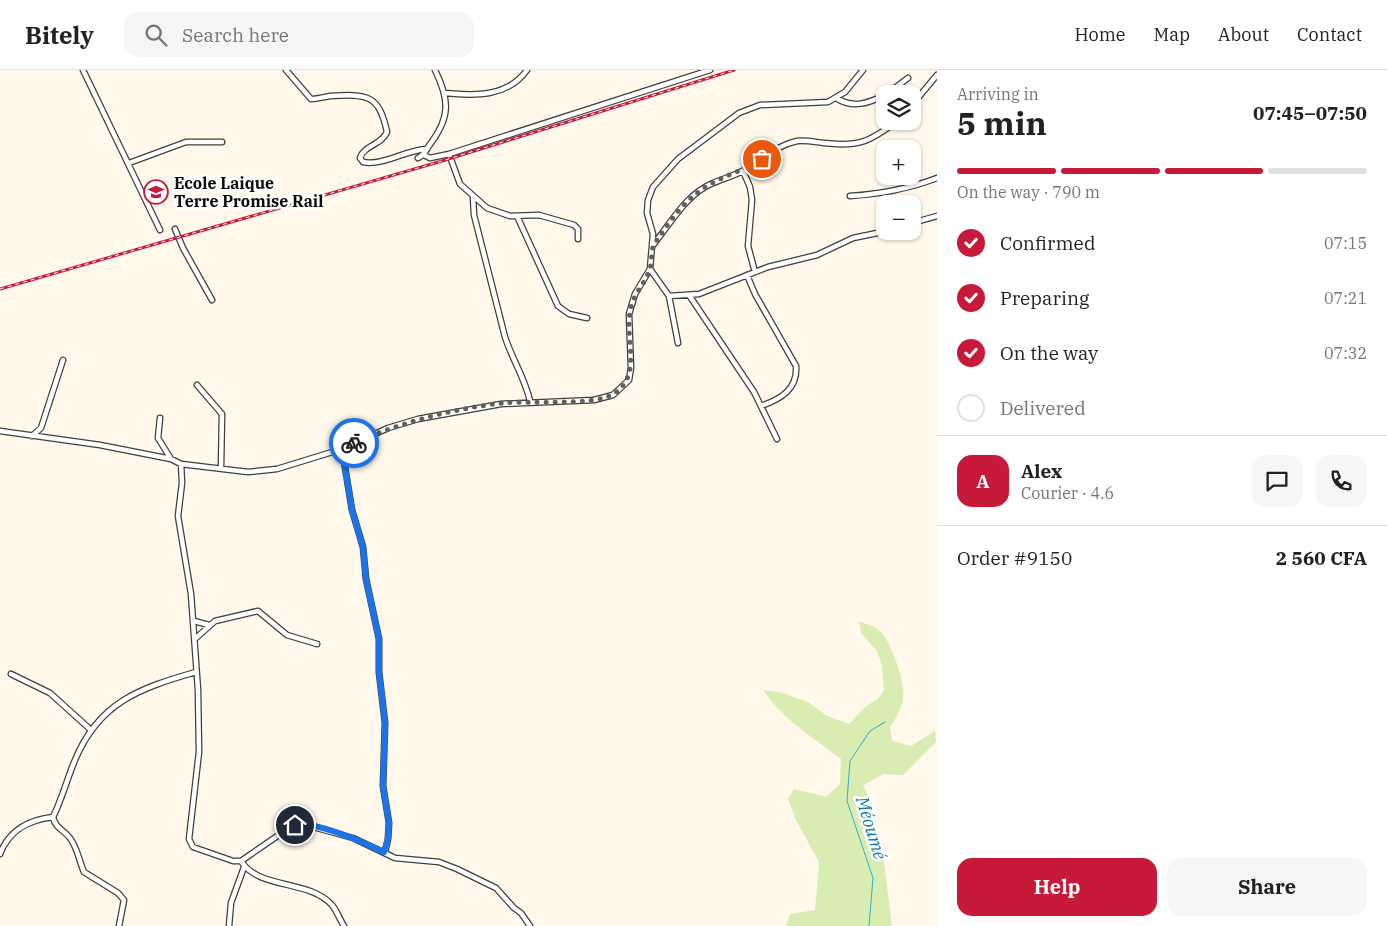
<!DOCTYPE html>
<html lang="en">
<head>
<meta charset="utf-8">
<style>
	:root { --surface:#fff; --page:#f6f6f6; --text:#202124; --muted:#757577; --line:#e0e0e0; --accent:#c7193a }
	body { margin:0; font-family:"IBM Plex Serif",serif; background:var(--page); color:var(--text); height:100vh; display:flex; flex-direction:column; font-size:19px; white-space:nowrap }
	* { box-sizing:border-box; margin:0 }
	p { font-size:16px; color:var(--muted) }
	.icon { flex:none; width:28px; height:28px; fill:none; stroke:currentColor; stroke-width:2; stroke-linecap:round; stroke-linejoin:round }
	.map { position:relative; flex:1; overflow:hidden }
	.panel { display:flex; flex-direction:column; background:var(--surface); width:450px }
	.panel>* { flex:none }
	.buttons { position:absolute; left:876px; top:15px; display:grid; gap:10px }
	.buttons a { display:grid; place-items:center; width:45px; height:45px; border-radius:10px; background:var(--surface); box-shadow:0 1px 4px #0004; font-size:25px }
	.pin { position:absolute; display:grid; place-items:center; width:42px; height:42px; color:#fff; margin:-21px; border:2px solid #fff; border-radius:50%; box-shadow:0 1px 5px #0007 }
	.courier { position:absolute; display:grid; place-items:center; width:50px; height:50px; margin:-25px; border:4px solid #1a73e8; border-radius:50%; background:#fff; color:#222; box-shadow:0 1px 6px #0007 }
	.overview em { font-style:normal; font-weight:700 }
	.overview div { display:flex; flex-direction:column-reverse }
	.overview { display:flex; align-items:center; justify-content:space-between; height:85px; padding:0 20px }
	h1 { font-size:32px; font-weight:700; line-height:38px }
	.bar { display:grid; grid-template-columns:repeat(4,1fr); gap:8px 5px; align-content:center; height:60px; padding:0 20px }
	.bar i { height:6px; border-radius:4px; background:var(--line) }
	.bar .current { background:var(--accent) }
	.bar p { grid-column:span 4 }
	.line { display:flex; align-items:center; gap:12px; padding:0 20px; border-top:1px solid var(--line) }
	.line div { flex:1 }
	.round { display:grid; place-items:center; flex:none; width:52px; height:52px; border-radius:15px; background:var(--page) }
	ol { padding:0 20px; list-style:none }
	li { display:flex; align-items:center; gap:15px; height:55px }
	li p { margin-inline-start:auto }
	li .icon { padding:5px; border-radius:50%; background:var(--accent); color:#fff; stroke-width:4 }
	li:last-child { color:var(--muted) }
	li i { width:28px; height:28px; border:2px solid var(--line); border-radius:50% }
	.action { display:flex; gap:10px; margin-top:auto; padding:10px 20px }
	.action a { flex:1; height:58px; border-radius:15px; background:var(--accent); color:#fff; font-size:20px; font-weight:700; line-height:58px; text-align:center }
	.action a+a { background:var(--page); color:var(--text) }
	header { display:flex; align-items:center; gap:30px; box-sizing:border-box; height:70px; padding:0 25px; background:var(--surface); border-bottom:1px solid var(--line) }
	header strong { font-size:24px }
	nav { display:flex; gap:28px; margin-inline-start:auto; font-size:18px }
	.search { width:350px; height:45px; background:var(--page); display:flex; align-items:center; gap:12px; box-sizing:border-box; padding:0 18px; border-radius:15px; color:var(--muted); font-size:19px }
	main { display:flex; flex:1; min-height:0 }
	.map>svg:first-child { display:block }
	.green { fill:#d9edb2 }
	.lines { fill:none; stroke-linecap:round; stroke-linejoin:round }
	.stream { stroke:#2cacd9; stroke-width:1 }
	.minor-casing { stroke:#3f3f3f; stroke-width:7 }
	.minor { stroke:#fff; stroke-width:4.5 }
	.rail-casing { stroke:#c7193a; stroke-width:3 }
	.rail { stroke:#fff; stroke-width:1; stroke-dasharray:4; stroke-linecap:butt }
	.done { stroke:#615f5a; stroke-width:5; stroke-dasharray:0 9 }
	.route { stroke:#1a73e8; stroke-width:6 }
	.labels { text-anchor:middle; stroke-width:5; stroke-linejoin:round; paint-order:stroke }
	.poi-label { font-size:16px; font-weight:bold; fill:#0c0c0c; stroke:#fff; text-anchor:start }
	.water-label { font-size:18px; font-style:italic; fill:#0b7aa8; stroke:#fff }
</style>
</head>
<body>
<header>
<strong>Bitely</strong>
<div class="search"><svg class="icon" aria-label="search" viewBox="0 0 24 24"><circle cx="10" cy="10" r="6"/><path d="M15 15l6 6"/></svg>Search here</div>
<nav><a>Home</a><a>Map</a><a>About</a><a>Contact</a></nav>
</header>
<main>
<div class="map">
<svg width="937" height="856" viewBox="0 0 937 856">
	<rect width="100%" height="100%" fill="#fff8eb"/>
	<!-- green -->
	<path class="green" d="M859,551C865,554 875,556 880,561C891,572 906,613 903,629C901,640 896,648 890,657L892,671L911,676L935,661L936,672L903,705L884,704L863,715L871,732L873,751L882,776L892,856H786L790,844L815,840L819,792L796,750L788,729L794,719L826,727L840,714L841,689C813,667 783,650 763,620L779,622L808,632L827,646L849,654L866,636L878,629L884,620L882,595L877,581L861,563Z"/>
	<g class="lines">
		<!-- stream -->
		<path class="stream" d="M869,856L873,808L847,731L850,691L870,661L885,652"/>
		<!-- minor casing -->
		<g class="minor-casing">
			<path id="minor" d="M83,0L160,160
				M286,0L311,29C317,29 324,27 330,26C367,24 379,24 387,62C382,75 364,75 360,88L363,92C384,96 405,80 427,79
				M445,23C475,26 508,27 527,0
				M887,24L908,8
				M836,28C853,39 869,33 885,25
				M912,35L937,5
				M449,84L460,114L487,138L510,146L539,145L574,155L578,159V169
				M424,85L430,88L449,84L710,0
				M418,88C425,85 426,79 431,73C451,46 449,29 435,0
				M129,93L186,72H222
				M743,101L750,117L752,130L748,176L755,202
				M850,126C881,124 908,119 937,108
				M473,127L474,145L505,267C512,289 525,308 530,331
				M517,146L558,236L569,244L587,248
				M912,153L937,146
				M175,159L183,178L212,230
				M653,175C671,153 686,124 713,113C725,108 737,105 748,98C765,88 777,75 797,71C806,70 815,72 824,73C858,77 870,72 897,51
				M650,199L669,226L699,224L768,197L817,185L853,168L887,161
				M747,205L755,224L796,296C798,319 781,329 761,336
				M689,225L754,322L777,369
				M669,226L678,273
				M197,315L222,344L221,397
				M160,348L158,368L171,389
				M0,361L100,375L171,389L181,394L248,402L277,399L342,379L388,358L418,349L501,334L594,330L613,325L629,310L631,298L629,244L635,224L650,199L653,164L647,143L648,130L653,117L678,89L739,43L760,35L828,32L845,22L863,0
				M32,366L41,358L63,290
				M342,379L352,440L363,477L366,509L379,569V602L385,653L383,716L389,753L388,769L385,782
				M181,394L182,413L178,446L191,524L198,620L199,682L189,769L193,777L233,791H241L289,758L306,755L353,768L395,788L439,792L457,799L496,818L514,838L521,843L530,856
				M194,551L209,555
				M196,568L215,551L258,541L287,565L317,574
				M11,604L50,623L91,660
				M53,747C55,758 64,760 70,768C78,779 79,791 84,802L118,823L124,830L119,856
				M0,784C9,760 28,750 53,747C62,729 67,709 75,690C99,632 140,618 196,602
				M241,791C259,820 309,809 332,835C337,841 340,850 344,856
				M229,856L231,833L244,797"/>
		</g>
		<!-- minor -->
		<use href="#minor" class="minor"/>
		<!-- rail casing -->
		<g class="rail-casing">
			<path id="rail" d="M0,219L442,91L734,0"/>
		</g>
		<!-- rail -->
		<use href="#rail" class="rail"/>
	</g>
	<g class="lines">
		<!-- done -->
		<path class="done" d="M354,373C402,352 452,339 503,333C531,330 594,337 615,323C642,304 625,270 630,242C633,223 646,213 650,198C653,190 650,180 655,173C670,151 687,126 712,113C729,104 745,100 762,89"/>
		<!-- route -->
		<path class="route" d="M295,755C317,751 364,773 384,782L388,768L389,753L383,716L385,653L379,602V569L366,509L363,477L352,440L342,379L354,373"/>
	</g>
	<!-- icons -->
	<defs>
		<g id="school-ring" transform="scale(1.25)"><circle r="9.5" fill="#fff" stroke="#c7193a" stroke-width="1.5"/><path d="M0-5L7-2L0 1L-7-2ZM-4 1L0 2.5L4 1V4Q0 6-4 4Z" fill="#c7193a"/></g>
	</defs>
	<g fill-rule="evenodd">
		<use href="#school-ring" x="156" y="122"/>
	</g>
	<g class="labels">
		<!-- poi labels -->
		<g class="poi-label">
			<text x="174" y="119">Ecole Laique<tspan x="174" dy="18">Terre Promise Rail</tspan></text>
		</g>
		<!-- water labels -->
		<g class="water-label">
			<text transform="translate(871 758) rotate(73)" y="6">Méoumé</text>
		</g>
	</g>
</svg>
<div class="buttons">
<a><svg class="icon" aria-label="layers" viewBox="0 0 24 24"><path d="M12 4l9 5-9 5-9-5zM3 14l9 5 9-5"/></svg></a>
<a>+</a>
<a>−</a>
</div>
<div class="pin" style="left:762px;top:89px;background:#ea580c"><svg class="icon" aria-label="bag" viewBox="0 0 24 24"><path d="M5 8h14l-1 12H6zM9 8a3 3 0 0 1 6 0"/></svg></div>
<div class="pin" style="left:295px;top:755px;background:#1f2937"><svg class="icon" aria-label="home" viewBox="0 0 24 24"><path d="M3 11l9-7 9 7M6 9v11h12V9"/></svg></div>
<div class="courier" style="left:354px;top:373px"><svg class="icon" aria-label="bike" viewBox="0 0 24 24"><circle cx="6" cy="16" r="4"/><circle cx="18" cy="16" r="4"/><path d="M6 16l4-8h5l3 8M10 8l3 8H6M13 5h3"/></svg></div>
</div>
<section class="panel">
<div class="overview"><div><h1>5 min</h1><p>Arriving in</p></div><em>07:45–07:50</em></div>
<div class="bar"><i class="current"></i><i class="current"></i><i class="current"></i><i></i><p>On the way · 790 m</p></div>
<ol>
<li><svg class="icon" aria-label="check" viewBox="0 0 24 24"><path d="M5 12l5 5 9-10"/></svg>Confirmed<p>07:15</p></li>
<li><svg class="icon" aria-label="check" viewBox="0 0 24 24"><path d="M5 12l5 5 9-10"/></svg>Preparing<p>07:21</p></li>
<li><svg class="icon" aria-label="check" viewBox="0 0 24 24"><path d="M5 12l5 5 9-10"/></svg>On the way<p>07:32</p></li>
<li><i></i>Delivered</li>
</ol>
<div class="line" style="height:90px"><b class="round" style="background:var(--accent);color:#fff">A</b><div><b>Alex</b><p>Courier · 4.6</p></div><a class="round"><svg class="icon" aria-label="chat" viewBox="0 0 24 24"><path d="M4 5h16v11H9l-5 4z"/></svg></a><a class="round"><svg class="icon" aria-label="phone" viewBox="0 0 24 24"><path d="M5 4h4l2 5-3 2q2 4 5 5l2-3 5 2v4C11 20 4 13 5 4z"/></svg></a></div>
<div class="line" style="height:65px"><div>Order #9150</div><b>2 560 CFA</b></div>
<div class="action"><a>Help</a><a>Share</a></div>
</section>
</main>
</body>
</html>
